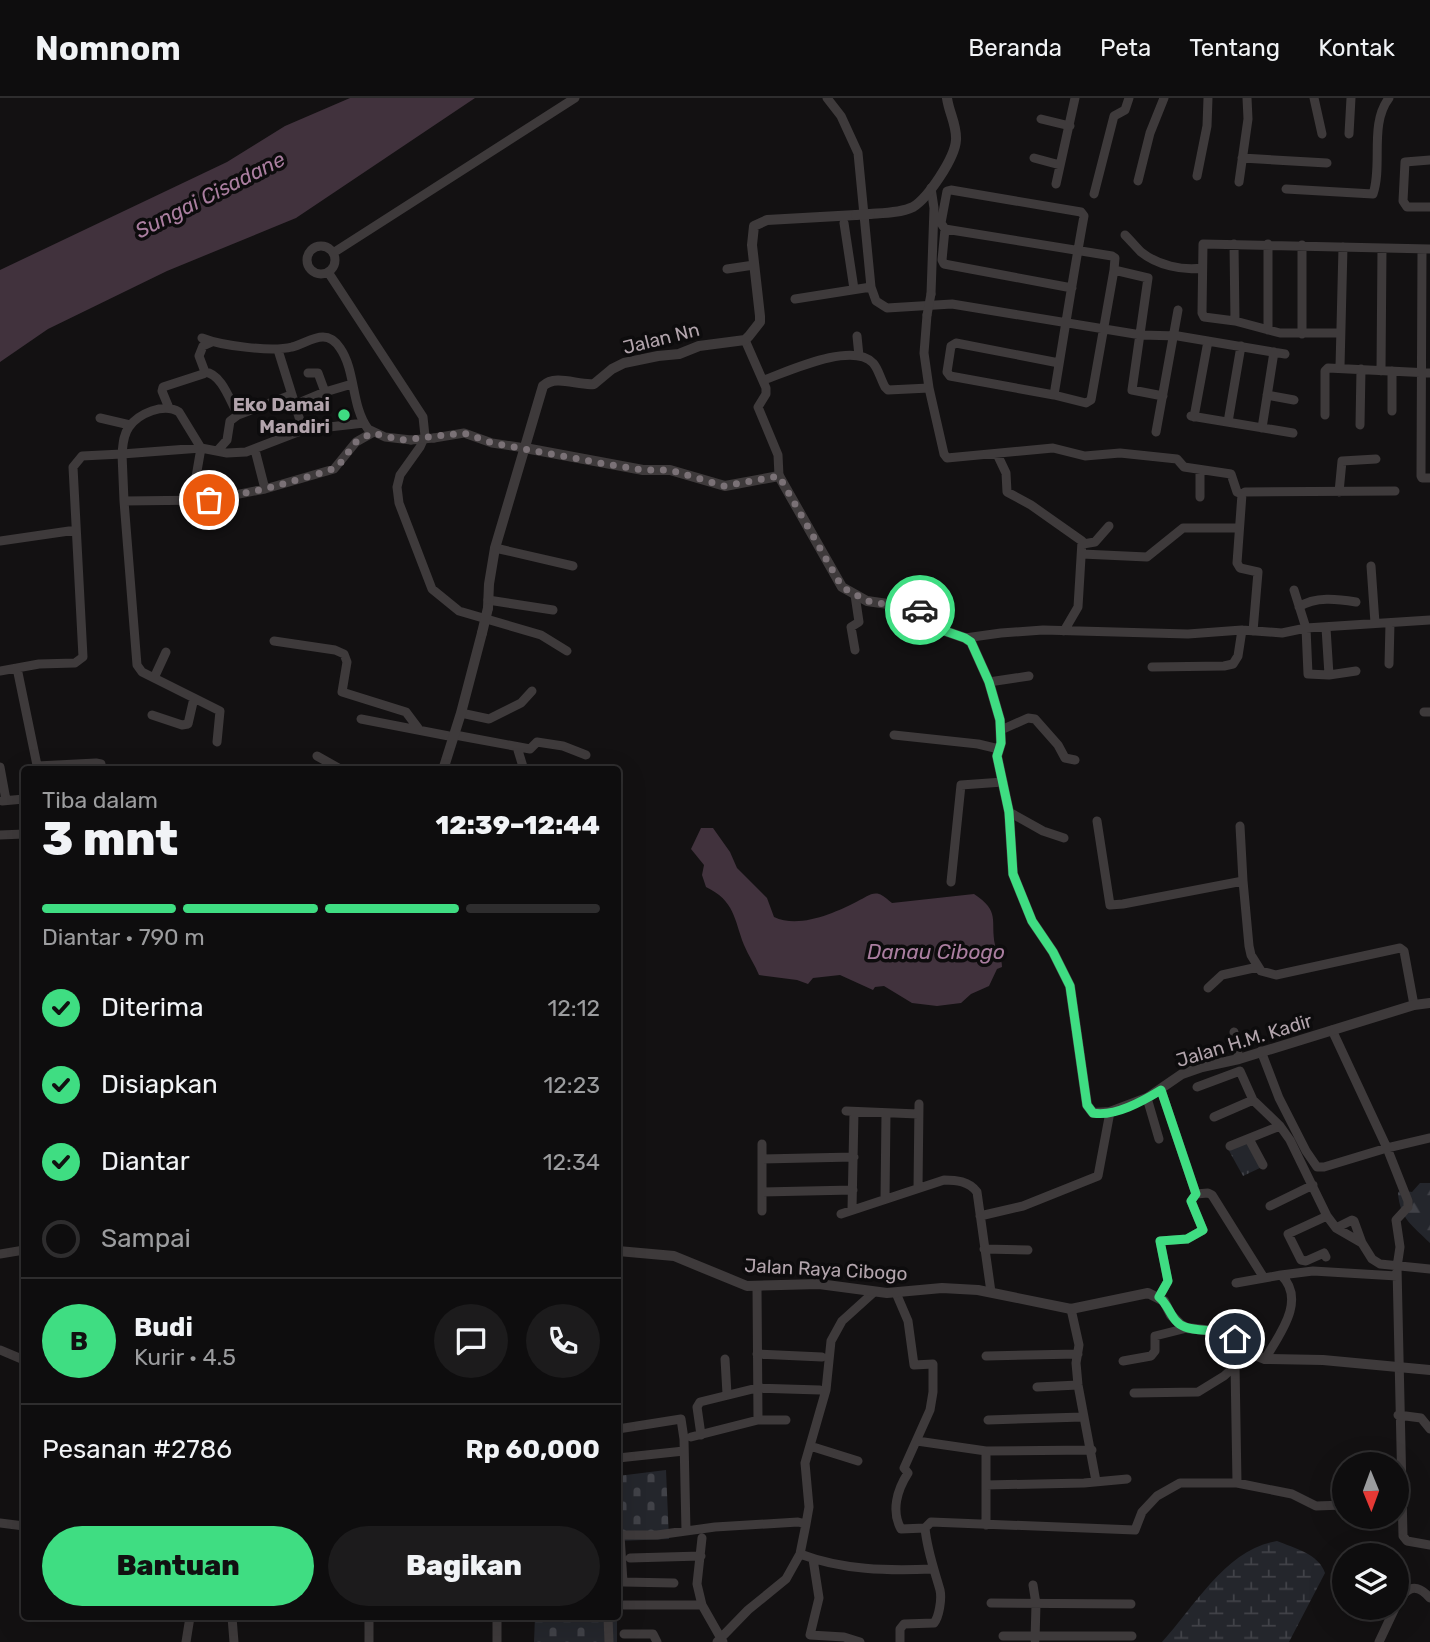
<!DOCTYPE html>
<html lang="id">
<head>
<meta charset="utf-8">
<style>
	:root { --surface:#0e0d0e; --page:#1c1b1c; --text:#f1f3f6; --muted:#9b9c9e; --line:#2e2d2e; --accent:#3fdd82 }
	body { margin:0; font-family:Rubik,sans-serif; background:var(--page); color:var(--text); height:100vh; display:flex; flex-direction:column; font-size:26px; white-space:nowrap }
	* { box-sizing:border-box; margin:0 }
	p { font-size:23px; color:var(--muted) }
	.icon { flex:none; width:38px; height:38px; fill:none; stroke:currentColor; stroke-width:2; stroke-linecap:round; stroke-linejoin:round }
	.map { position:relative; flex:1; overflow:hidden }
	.sheet { position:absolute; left:21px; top:668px; width:600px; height:854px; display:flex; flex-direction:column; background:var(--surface); border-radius:7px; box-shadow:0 7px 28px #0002,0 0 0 2px var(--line) }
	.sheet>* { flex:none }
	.needle { width:46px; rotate:179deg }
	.buttons { position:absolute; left:1332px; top:1354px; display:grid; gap:14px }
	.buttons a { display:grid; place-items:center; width:77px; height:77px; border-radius:50%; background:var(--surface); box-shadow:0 7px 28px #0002,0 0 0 2px var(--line); font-size:35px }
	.pin { position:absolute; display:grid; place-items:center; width:60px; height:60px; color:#fff; margin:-30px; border:4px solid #fff; border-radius:50%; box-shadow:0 2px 7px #0007 }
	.courier { position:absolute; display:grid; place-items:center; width:70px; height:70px; margin:-35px; border:5px solid #3fdd82; border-radius:50%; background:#fff; color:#222; box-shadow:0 2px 9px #0007 }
	.overview em { font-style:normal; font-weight:800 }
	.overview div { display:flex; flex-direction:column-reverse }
	.overview { display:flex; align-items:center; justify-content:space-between; height:119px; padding:0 21px }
	h1 { font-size:46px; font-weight:800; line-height:52px }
	.bar { display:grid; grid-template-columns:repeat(4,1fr); gap:10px 7px; align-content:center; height:84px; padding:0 21px }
	.bar i { height:9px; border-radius:5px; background:var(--line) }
	.bar .active { background:var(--accent) }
	.bar p { grid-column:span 4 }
	.line { display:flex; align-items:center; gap:18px; padding:0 21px; border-top:2px solid var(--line) }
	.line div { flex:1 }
	.round { display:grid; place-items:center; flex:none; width:74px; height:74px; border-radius:37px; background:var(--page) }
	ol { padding:0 21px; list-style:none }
	li { display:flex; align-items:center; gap:21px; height:77px }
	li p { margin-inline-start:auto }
	li .icon { padding:7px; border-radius:50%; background:var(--accent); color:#111; stroke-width:4 }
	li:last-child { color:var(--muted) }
	li i { width:38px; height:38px; border:4px solid var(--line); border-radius:50% }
	.button { display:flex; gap:14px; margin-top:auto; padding:14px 21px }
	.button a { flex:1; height:80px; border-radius:42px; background:var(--accent); color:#111; font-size:28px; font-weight:800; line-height:80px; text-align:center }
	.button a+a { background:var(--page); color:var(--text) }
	header { display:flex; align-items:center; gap:42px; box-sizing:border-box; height:98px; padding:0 35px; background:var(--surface); border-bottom:2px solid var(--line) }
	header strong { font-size:33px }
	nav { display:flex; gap:38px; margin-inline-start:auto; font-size:24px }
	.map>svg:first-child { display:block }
	.forest { fill:url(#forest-firs) }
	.wetland { fill:url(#wetland-marsh) }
	.cemetery { fill:url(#cemetery-stones) }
	.park { fill:url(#park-tufts) }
	.water { fill:#41323d }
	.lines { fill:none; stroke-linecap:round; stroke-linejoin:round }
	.minor { stroke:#3e3a3b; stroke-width:9 }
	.tertiary { stroke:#3e3a3b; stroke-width:10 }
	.minor-bridge { stroke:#3e3a3b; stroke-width:9 }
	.tertiary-bridge { stroke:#3e3a3b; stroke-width:10 }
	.done { stroke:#7a7176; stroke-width:7; stroke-dasharray:0 12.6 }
	.route { stroke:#3fdd82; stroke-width:9 }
	.poi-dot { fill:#3fdd82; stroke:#0d0c0d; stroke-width:2.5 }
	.labels { text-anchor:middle; stroke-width:7; stroke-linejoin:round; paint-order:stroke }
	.street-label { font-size:19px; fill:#b2a4ac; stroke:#0d0c0d }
	.poi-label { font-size:19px; font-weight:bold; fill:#b2a4ac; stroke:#0d0c0d; text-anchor:end }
	.water-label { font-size:21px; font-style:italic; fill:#aa7ea0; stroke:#0d0c0d }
</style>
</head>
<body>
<header>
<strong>Nomnom</strong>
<nav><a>Beranda</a><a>Peta</a><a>Tentang</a><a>Kontak</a></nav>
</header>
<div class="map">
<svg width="1430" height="1544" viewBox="0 0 1430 1544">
	<defs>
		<pattern id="forest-firs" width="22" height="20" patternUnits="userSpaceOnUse" patternTransform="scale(1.75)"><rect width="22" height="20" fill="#24262c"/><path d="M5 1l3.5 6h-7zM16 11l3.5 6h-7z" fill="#414248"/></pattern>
		<pattern id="wetland-marsh" width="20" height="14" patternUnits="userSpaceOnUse" patternTransform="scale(1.75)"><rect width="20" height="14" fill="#24262c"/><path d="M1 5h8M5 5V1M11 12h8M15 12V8" fill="none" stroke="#414248"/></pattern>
		<pattern id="cemetery-stones" width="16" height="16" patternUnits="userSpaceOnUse" patternTransform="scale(1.75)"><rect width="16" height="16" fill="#24262c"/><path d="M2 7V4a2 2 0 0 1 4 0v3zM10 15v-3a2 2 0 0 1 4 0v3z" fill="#414248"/></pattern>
		<pattern id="park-tufts" width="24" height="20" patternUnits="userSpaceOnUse" patternTransform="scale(1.75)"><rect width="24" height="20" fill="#24262c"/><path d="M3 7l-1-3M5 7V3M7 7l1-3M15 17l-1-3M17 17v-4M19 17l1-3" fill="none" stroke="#414248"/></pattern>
	</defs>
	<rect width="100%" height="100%" fill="#131112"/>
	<!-- forest -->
	<path class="forest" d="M1420,1085H1430V1145C1413,1128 1400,1121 1398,1095L1400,1092L1412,1094Z"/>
	<!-- wetland -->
	<path class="wetland" d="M1277,1443C1294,1450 1319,1456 1325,1475L1289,1544H1162C1195,1508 1226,1451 1277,1443Z"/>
	<!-- cemetery -->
	<path class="cemetery" d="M666,1372L669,1441L618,1443V1378Z
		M535,1519H617V1544H534Z"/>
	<!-- park -->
	<path class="park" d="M1247,1044L1262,1069L1243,1078L1228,1051Z"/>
	<!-- water -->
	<path class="water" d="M350,0H475L296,120L167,173L48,231L0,264V172L227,64L285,28Z
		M701,730H713L730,754L737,770L767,800L774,819C799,831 835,815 858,803C865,800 871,794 879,796C883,797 888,802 892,805L974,796C1001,814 990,822 995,847C997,855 1002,860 1002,869L997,871L989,888L971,896L961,905L937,908L912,905L884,888L875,889L873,892L840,877L813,880L808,886L797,882L759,877C755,867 748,857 744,847C734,821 735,803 706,789L702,777L704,767L691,751Z"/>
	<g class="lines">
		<!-- minor -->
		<path class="minor" d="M827,0L841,18L858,55L871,189L876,203L887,210L952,206L1141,237L1178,238L1285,256
			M1314,0L1322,36
			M1041,21L1070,28
			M1349,36L1351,0
			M1034,60L1060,67
			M1242,60L1327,65
			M1430,62L1405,64L1403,103L1407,109H1430
			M1197,78L1207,28L1208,0
			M1138,83L1150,35L1164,0
			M1239,84L1248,21L1247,0
			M1056,86L1075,0
			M1286,91L1373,96C1383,67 1369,26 1389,0
			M1094,96L1114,18L1125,12L1129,0
			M1081,114L951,92L947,93L941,125L945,131L1112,158L1115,160L1114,172L1091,302L1086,305L1054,297C1064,237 1073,178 1084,118L1081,114
			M844,125L854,191
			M945,131L942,162L944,166L1072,190
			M1125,137C1131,143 1136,149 1141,154C1157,167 1183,173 1202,170
			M1234,146L1235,223
			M307 162a14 14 0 1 1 28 0a14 14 0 1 1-28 0Z
			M1422,151L1421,378L1422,380H1430
			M333,155L575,0
			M727,171L754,167
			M1114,172L1148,180L1132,292L1163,298
			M328,174L423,319L425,338L420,349L400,377L397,389L399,405L432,491L459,513L541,537L567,553
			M931,196L934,110L931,90
			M795,201L871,189
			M927,217L924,255L929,290
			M1268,232V146
			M1339,235H1280L1235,223L1204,219L1202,215L1203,146L1430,151
			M1302,236V147
			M857,238L859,258
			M202,240C222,248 272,254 292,249C302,247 312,239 323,239C330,239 336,244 340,250C356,273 351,308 368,331L385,339L411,342
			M745,242L766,290V296L758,309L778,357L779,378
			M278,252L303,332
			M1340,269L1343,149
			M1381,273L1382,150
			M1392,273V313
			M205,274C222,276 230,303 238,317
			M308,275H318L325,294
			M764,282C787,274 852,243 873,265C878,270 881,282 885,289L888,292L929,290L944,356L947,360L1053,350L1085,358L1120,355L1177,361L1184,369L1231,376L1237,394L1242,396
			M1054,297L950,278L947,274L951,248L956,245L1059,265
			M1267,297L1294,302
			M294,307L325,294L352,286
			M169,310L162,293L163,289L203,276L205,274L199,258L203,248L212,244
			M1325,317V273L1328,270L1430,275
			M1191,318L1293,335
			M1194,319L1208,243
			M100,320L130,327
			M1228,324L1241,248
			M1360,327L1361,271
			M1262,330L1274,254
			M1156,334L1178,212
			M434,340L464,335L492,345L525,350
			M218,352L227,342L230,323L238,317L291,297
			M255,352L265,391
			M997,356L1006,375L1007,394L1031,407L1082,443L1078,509L1064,533
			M1200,372V399
			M1339,394L1342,363L1376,361
			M124,403L122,356L201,350L227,355L246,354L303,332L364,325
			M0,443L76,432
			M1083,446L1095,444L1109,428
			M495,450L573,468
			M1082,456L1147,459L1183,430H1239
			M1371,468L1375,525
			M1294,492L1306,530L1308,576L1329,577L1356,573
			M855,497L859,524L851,529L855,552
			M488,502L553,512
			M1299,509C1315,498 1338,501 1356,504
			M1326,530L1329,577
			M1253,533L1258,474L1240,470L1237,465L1242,396L1245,394L1395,393
			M965,540L1001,535L1043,532L1188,536L1242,532L1282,535L1306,530L1430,522
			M274,543L335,552L344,556L347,564L342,594L406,614L418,630
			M1389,566L1390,525
			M1152,569L1224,568L1233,566L1238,558L1242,532
			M17,570L38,672
			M0,573L39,566L75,565L83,559L73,369L82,358L122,356C123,347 123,337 129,329C138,316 164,304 179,314L201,350L192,402
			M154,580L166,554
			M989,584L1029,578
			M1424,614H1430
			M461,615L489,621L521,605L532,593
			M152,617L182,627L188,626L194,600
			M361,621L454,639
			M1001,632L1028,620L1035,621L1058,647L1065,660L1075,662
			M455,637L530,651L537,644L563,648L586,657
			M894,637L978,646L999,651
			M217,644L220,613L142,574L137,567L124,403L209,402L265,391L334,371L356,344L372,335
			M517,649L524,672
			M317,658L342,672
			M37,668L96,665L101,666L102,672
			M0,669L6,702
			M2,703L24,701
			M1009,714L1043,733L1064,740
			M1097,723L1110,807L1123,806L1243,783L1249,848L1251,857L1261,873L1276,877L1400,850L1404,853L1414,907
			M1240,728L1243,783
			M0,737L24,736
			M951,784L961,687L1003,684
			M1208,890L1222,877L1258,869
			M1332,932L1387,1050L1408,1103V1109L1396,1122L1400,1149L1397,1169L1403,1438L1407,1443L1430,1447
			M1234,934L1239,961
			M1261,953L1279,1000L1306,1053L1317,1069H1324L1387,1050L1430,1040
			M1197,989L1240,973L1253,1002L1280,1028L1290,1042L1327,1118L1336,1130L1362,1145L1372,1161L1380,1166L1430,1171
			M1161,992L1196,1096L1208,1095L1212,1097L1264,1180
			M1147,1000L1159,1041
			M846,1013L918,1016
			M1214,1019L1253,1002
			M1249,1041L1263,1067
			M762,1046V1113
			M1230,1048L1280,1028
			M762,1061L854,1059
			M918,1090L919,1006
			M762,1094L853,1092
			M885,1101L886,1015
			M1270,1108L1313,1087
			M852,1111L854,1014
			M841,1116L944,1082C956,1082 969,1083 977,1094L991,1194
			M980,1118L1023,1108L1098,1078L1110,1014
			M1336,1130L1352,1122L1354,1123L1362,1145
			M984,1151L1028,1152
			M0,1156L24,1152
			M1326,1159L1324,1155L1306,1163L1301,1162L1288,1136L1327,1118
			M1281,1177L1313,1173L1397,1178
			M1236,1185L1281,1177C1307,1202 1279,1237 1265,1261
			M757,1189L758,1322
			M896,1195L908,1223L914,1267L933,1266V1294L930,1312L904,1370L908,1375C897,1392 891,1413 901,1431L925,1430
			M1159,1199L1168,1183L1160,1143L1187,1141L1203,1132L1191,1103L1196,1096
			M1071,1211L1079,1247L1076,1265L1078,1287L1096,1383
			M0,1252L24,1262
			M757,1256L822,1259
			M986,1258L1078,1256
			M725,1261L727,1296
			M1123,1263L1151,1258L1155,1253V1238L1187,1230
			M1235,1267L1237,1385
			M1037,1289L1078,1287
			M1134,1295L1198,1294L1224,1278L1250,1255
			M1398,1317L1421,1320L1430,1331
			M988,1322L1083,1319
			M618,1331L681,1321L684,1341L686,1433
			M701,1337L697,1309L700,1304L757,1290L820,1292
			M691,1339L758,1322H786
			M917,1343L986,1353L1092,1352
			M810,1348L858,1363
			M986,1353V1427
			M618,1360L684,1353
			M986,1387L1084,1385L1127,1381
			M0,1425L24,1428
			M806,1426L809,1409L805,1365L826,1292L831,1243L842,1223L873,1195
			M618,1437H657L715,1429L798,1424L806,1426L800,1456
			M620,1437L623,1484L674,1485
			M702,1440L697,1486L702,1507L723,1544
			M630,1460L701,1458
			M813,1461L819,1500L810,1537L844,1539L860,1544
			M1033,1487L1036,1506L1035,1542
			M991,1505L1131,1506
			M624,1507H702
			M1396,1508C1405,1490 1415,1483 1430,1500
			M232,1519L234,1544
			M497,1519V1544
			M608,1519L609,1544
			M624,1536H653L657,1544
			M1003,1538H1132
			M186,1544L190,1519
			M369,1544V1519
			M717,1544L748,1512L786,1481L800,1456C842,1472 888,1473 932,1471
			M900,1544V1531L904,1526L934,1525C939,1519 942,1501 940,1492C934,1471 927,1452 925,1430L931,1424L1135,1432L1142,1414L1157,1398L1180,1385H1237L1292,1396L1316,1408L1344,1407
			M1379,1544L1395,1510"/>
		<!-- tertiary -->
		<path class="tertiary" d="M870,116C884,115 900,115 913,109C928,100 955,60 956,42C957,27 949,15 947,0
			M525,350L643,372H670L725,388L779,378L842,489L867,503L916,510L929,519L942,532L965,540L971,544L989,584L1000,622L1001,645L997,658L1009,714L1013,776L1032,823L1053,854L1070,888L1087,1007L1093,1015L1110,1014L1147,1000L1182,976L1202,969L1239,961L1414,907L1430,905
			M488,510L489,486L495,450L543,288C556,276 578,288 594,286L612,271L624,265L658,258L679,256L699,248L745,242L749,238L760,224V218L752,147L754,128L767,122L856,117
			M443,672L461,615L482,535
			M618,1153L674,1158L747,1188L819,1186L887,1195L942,1190L978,1192L1071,1211L1148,1195L1164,1203L1171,1217L1181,1227L1187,1230L1222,1234L1250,1255L1265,1261L1323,1262L1430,1272"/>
		<!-- minor-bridge -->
		<path class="minor-bridge" d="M927,217L931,196
			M411,342L434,340"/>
		<!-- tertiary-bridge -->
		<path class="tertiary-bridge" d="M856,117L870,116
			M482,535L488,510"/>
	</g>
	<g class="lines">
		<!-- done -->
		<path class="done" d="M209,402L265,391L328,373L338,368L356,344L372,335L402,342L464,335L492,345L600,365L643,372H670L724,388L779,378L842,489L867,503L920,512"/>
		<!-- route -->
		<path class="route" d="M920,512L942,532L965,540L971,544L989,584L1000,622L1001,645L997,658L1009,714L1013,776L1032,823L1053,854L1070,888L1087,1007L1093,1015C1115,1019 1143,1003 1161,992L1196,1096L1191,1103L1203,1132L1187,1141L1160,1143L1168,1183L1159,1199C1170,1208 1171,1224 1185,1229C1202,1235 1219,1229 1235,1241"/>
	</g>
	<!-- markers -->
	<circle class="poi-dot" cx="344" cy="317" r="7"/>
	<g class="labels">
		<!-- street labels -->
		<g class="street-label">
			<text transform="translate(661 240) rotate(-14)" y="7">Jalan Nn</text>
			<text transform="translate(1244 942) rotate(-17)" y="7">Jalan H.M. Kadir</text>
			<text transform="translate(826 1171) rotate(3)" y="7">Jalan Raya Cibogo</text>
		</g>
		<!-- poi labels -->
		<g class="poi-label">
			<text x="330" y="313">Eko Damai<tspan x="330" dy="22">Mandiri</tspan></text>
		</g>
		<!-- water labels -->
		<g class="water-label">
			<text transform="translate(210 97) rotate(-27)" y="7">Sungai Cisadane</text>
			<text x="936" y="861">Danau Cibogo</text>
		</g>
	</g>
</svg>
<div class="buttons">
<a><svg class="needle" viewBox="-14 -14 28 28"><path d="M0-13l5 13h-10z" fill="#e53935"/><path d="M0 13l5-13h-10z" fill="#9b9c9e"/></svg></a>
<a><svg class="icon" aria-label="layers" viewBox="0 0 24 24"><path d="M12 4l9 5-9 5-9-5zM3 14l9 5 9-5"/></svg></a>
</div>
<div class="pin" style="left:209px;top:402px;background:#ea580c"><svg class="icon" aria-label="bag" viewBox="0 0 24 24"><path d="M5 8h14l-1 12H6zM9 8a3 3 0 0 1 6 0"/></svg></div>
<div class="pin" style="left:1235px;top:1241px;background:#1f2937"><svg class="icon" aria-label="home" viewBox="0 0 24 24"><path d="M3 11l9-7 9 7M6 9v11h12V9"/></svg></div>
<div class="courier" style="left:920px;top:512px"><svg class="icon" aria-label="car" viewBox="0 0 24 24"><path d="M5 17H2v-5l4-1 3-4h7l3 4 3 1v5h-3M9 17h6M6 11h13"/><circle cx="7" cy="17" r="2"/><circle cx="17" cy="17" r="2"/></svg></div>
<section class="sheet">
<div class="overview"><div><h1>3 mnt</h1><p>Tiba dalam</p></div><em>12:39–12:44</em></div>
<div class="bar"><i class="active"></i><i class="active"></i><i class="active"></i><i></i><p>Diantar · 790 m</p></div>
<ol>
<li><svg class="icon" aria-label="check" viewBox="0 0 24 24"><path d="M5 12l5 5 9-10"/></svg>Diterima<p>12:12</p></li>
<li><svg class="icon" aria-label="check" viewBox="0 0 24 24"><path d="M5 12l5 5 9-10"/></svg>Disiapkan<p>12:23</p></li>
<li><svg class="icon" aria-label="check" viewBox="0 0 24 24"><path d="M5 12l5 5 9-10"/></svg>Diantar<p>12:34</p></li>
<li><i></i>Sampai</li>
</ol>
<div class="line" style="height:126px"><b class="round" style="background:var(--accent);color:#111">B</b><div><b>Budi</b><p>Kurir · 4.5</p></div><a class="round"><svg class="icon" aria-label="chat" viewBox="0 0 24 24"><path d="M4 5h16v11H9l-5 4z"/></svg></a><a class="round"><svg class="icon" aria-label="phone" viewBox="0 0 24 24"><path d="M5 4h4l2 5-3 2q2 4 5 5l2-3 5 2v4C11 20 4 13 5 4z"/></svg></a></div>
<div class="line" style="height:91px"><div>Pesanan #2786</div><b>Rp 60,000</b></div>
<div class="button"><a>Bantuan</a><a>Bagikan</a></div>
</section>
</div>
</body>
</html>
